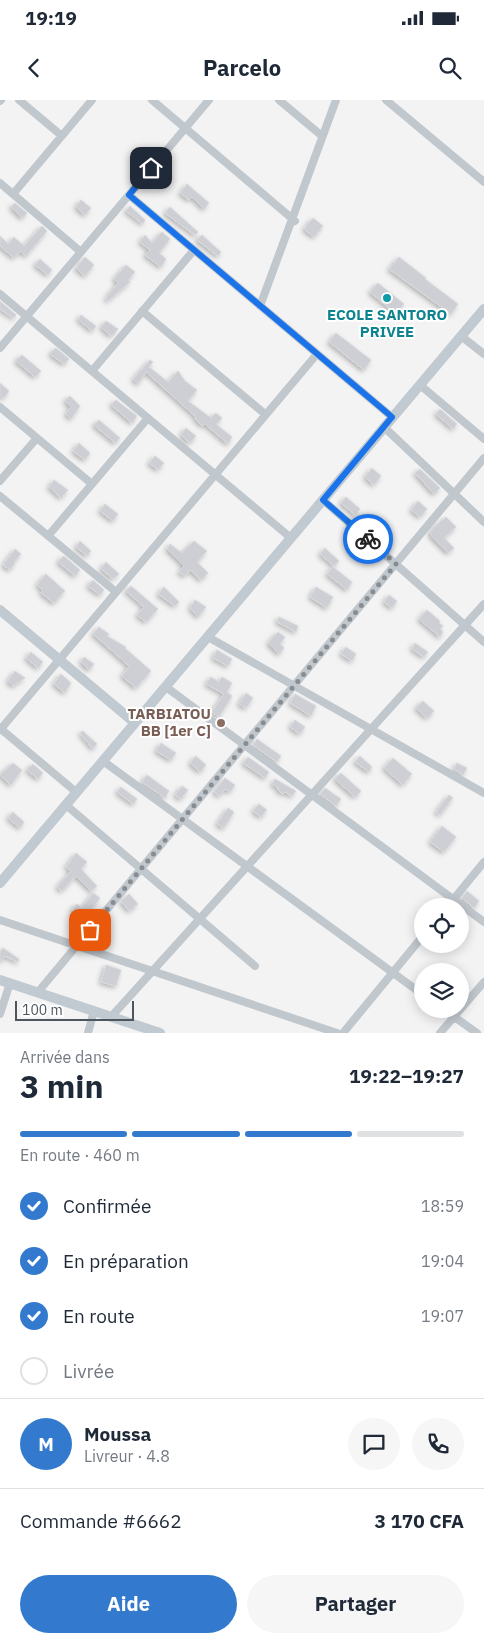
<!DOCTYPE html>
<html lang="fr">
<head>
<meta charset="utf-8">
<style>
	:root { --surface:#fff; --page:#f6f6f7; --text:#1f2937; --muted:#747a83; --line:#e0e1e3; --accent:#337acf }
	body { margin:0; font-family:"IBM Plex Sans",sans-serif; background:var(--page); color:var(--text); height:100vh; display:flex; flex-direction:column; font-size:19px; white-space:nowrap }
	* { box-sizing:border-box; margin:0 }
	p { font-size:16px; color:var(--muted) }
	.icon { flex:none; width:28px; height:28px; fill:none; stroke:currentColor; stroke-width:2; stroke-linecap:round; stroke-linejoin:round }
	.map { position:relative; height:933px; overflow:hidden }
	.sheet { display:flex; flex-direction:column; background:var(--surface); flex:1 }
	.sheet>* { flex:none }
	.controls { position:absolute; left:414px; top:798px; display:grid; gap:10px }
	.controls a { display:grid; place-items:center; width:55px; height:55px; border-radius:50%; background:var(--surface); box-shadow:0 2px 12px #0003; font-size:25px }
	.scale { position:absolute; left:15px; bottom:12px; width:119px; box-sizing:border-box; padding-left:5px; border:2px solid #4d565e; border-top:0; font-size:14px; line-height:18px; white-space:nowrap; color:#4d565e; -webkit-text-stroke:4px #fff; paint-order:stroke }
	.pin { position:absolute; display:grid; place-items:center; width:42px; height:42px; color:#fff; margin:-21px; border-radius:10px; box-shadow:0 2px 8px #0006 }
	.courier { position:absolute; display:grid; place-items:center; width:50px; height:50px; margin:-25px; border:4px solid #1a73e8; border-radius:50%; background:#fff; color:#222; box-shadow:0 1px 6px #0007 }
	.headline em { font-style:normal; font-weight:800 }
	.headline div { display:flex; flex-direction:column-reverse }
	.headline { display:flex; align-items:center; justify-content:space-between; height:85px; padding:0 20px }
	h1 { font-size:32px; font-weight:800; line-height:38px }
	.bar { display:grid; grid-template-columns:repeat(4,1fr); gap:8px 5px; align-content:center; height:60px; padding:0 20px }
	.bar i { height:6px; border-radius:4px; background:var(--line) }
	.bar .current { background:var(--accent) }
	.bar p { grid-column:span 4 }
	.line { display:flex; align-items:center; gap:12px; padding:0 20px; border-top:1px solid var(--line) }
	.line div { flex:1 }
	.round { display:grid; place-items:center; flex:none; width:52px; height:52px; border-radius:26px; background:var(--page) }
	ol { padding:0 20px; list-style:none }
	li { display:flex; align-items:center; gap:15px; height:55px }
	li p { margin-inline-start:auto }
	li .icon { padding:5px; border-radius:50%; background:var(--accent); color:#fff; stroke-width:4 }
	li:last-child { color:var(--muted) }
	li i { width:28px; height:28px; border:2px solid var(--line); border-radius:50% }
	.primary-button { display:flex; gap:10px; margin-top:auto; padding:10px 20px }
	.primary-button a { flex:1; height:58px; border-radius:30px; background:var(--accent); color:#fff; font-size:20px; font-weight:800; line-height:58px; text-align:center }
	.primary-button a+a { background:var(--page); color:var(--text) }
	.status { display:flex; justify-content:space-between; align-items:center; height:35px; padding:0 25px; background:var(--surface); direction:ltr }
	.status svg { height:14px; fill:currentColor }
	header { display:flex; justify-content:space-between; align-items:center; height:65px; padding:0 20px; background:var(--surface); font-size:22px; font-weight:800 }
	.map>svg:first-child { display:block }
	.building { fill:#cdcfd4; stroke:#d7d9dd; filter:url(#shadow) }
	.lines { fill:none; stroke-linecap:round; stroke-linejoin:round }
	.street { stroke:#c0c7cd; stroke-width:8 }
	.secondary { stroke:#c1c9d1; stroke-width:10 }
	.done { stroke:#878d92; stroke-width:5; stroke-dasharray:0 9 }
	.route { stroke:#1a73e8; stroke-width:6 }
	.culture-dot { fill:#0f9aa8; stroke:#fff; stroke-width:2 }
	.education-dot { fill:#8d6e63; stroke:#fff; stroke-width:2 }
	.labels { text-anchor:middle; stroke-width:4; stroke-linejoin:round; paint-order:stroke }
	.culture-label { font-size:15px; font-weight:bold; fill:#0d838f; stroke:#fff }
	.education-label { font-size:15px; font-weight:bold; fill:#785e54; stroke:#fff; text-anchor:end }
</style>
</head>
<body>
<div class="status"><b>19:19</b><svg viewBox="0 0 49 12"><path d="M0 12V9h3v3zM5 12V6h3v6zM10 12V3h3v9zM15 12V0h3v12zM26 1h20v11H26zM47 4h2v5h-2z"/></svg></div>
<header><svg class="icon" aria-label="back" viewBox="0 0 24 24"><path d="M15 5l-7 7 7 7"/></svg>Parcelo<svg class="icon" aria-label="search" viewBox="0 0 24 24"><circle cx="10" cy="10" r="6"/><path d="M15 15l6 6"/></svg></header>
<div class="map">
<svg width="484" height="933" viewBox="0 0 484 933">
	<defs>
		<filter id="shadow"><feDropShadow dx="-2" dy="2" stdDeviation="2.5" flood-color="#0004"/></filter>
	</defs>
	<rect width="100%" height="100%" fill="#f4f3f3"/>
	<!-- building -->
	<path class="building" d="M187,84L209,103L204,109L192,97L189,100L180,93Z
		M81,100L91,108L85,115L76,107Z
		M15,103L27,113L22,118L11,107Z
		M130,106L145,120L143,124L126,111Z
		M170,107L198,132L195,135L165,113Z
		M313,118L323,126L314,137L304,129Z
		M42,126L47,131L26,156L20,151L14,158L0,146V136L8,144L14,137L24,146Z
		M162,132L170,139L159,153L166,159L161,167L145,155L150,150L140,142L145,135L152,143Z
		M202,135L221,152L218,156L197,140Z
		M85,157L94,165L85,176L76,168Z
		M399,157L426,178L425,179L458,204L451,214L389,169Z
		M40,159L52,170L48,175L35,165Z
		M126,165L135,172L128,180L130,182L108,201L106,198L118,183L114,179Z
		M378,183L404,204L396,214L370,192Z
		M0,201L16,215L14,218L0,209Z
		M81,215L96,226L92,231L78,219Z
		M106,221L118,229L111,236L101,227Z
		M336,233L371,260L364,270L329,242Z
		M56,248L69,259L64,264L50,254Z
		M22,255L41,271L35,277L16,261Z
		M150,260L153,262L149,267L168,282L178,271L185,281L197,290L188,301L211,318L216,313L222,318L217,323V325L232,337L228,344L205,324L203,326L195,319L196,317L146,272L138,284L133,279Z
		M0,283L9,291L4,298L0,295Z
		M70,296L80,306L71,319L66,314L71,307L65,301Z
		M116,300L137,316L132,323L111,305Z
		M440,309L457,324L453,329L436,314Z
		M99,320L120,338L115,343L94,325Z
		M186,328L196,336L190,343L181,335Z
		M79,343L90,353L85,360L73,351Z
		M155,356L164,363L158,370L149,363Z
		M372,368L381,376L374,385L365,377Z
		M420,369L440,388L434,394L415,373Z
		M54,380L68,390L61,398L49,387Z
		M346,397L360,409L355,415L341,403Z
		M418,401L427,409L420,417L411,410Z
		M105,404L118,414L113,421L100,411Z
		M446,417L456,427L444,438L454,448L448,453L431,436L432,435L430,432L434,427Z
		M80,441L91,451L87,456L76,447Z
		M194,441L207,451L197,462L208,473L201,480L190,470L185,476L179,472L184,466L167,449L170,444L182,453Z
		M325,448L339,461L334,466L320,454Z
		M15,449L21,454L14,462L15,463L10,470L3,465Z
		M64,456L80,470L75,476L58,462Z
		M106,462L119,474L113,479L101,469Z
		M333,467L352,482L347,490L327,474Z
		M46,474L65,491L54,503L41,493L43,490L37,485Z
		M93,480L104,490L100,495L88,486Z
		M131,486L158,509L146,522L137,515L144,507L126,491Z
		M164,487L179,502L175,506L158,494Z
		M316,487L333,497L327,508L310,497Z
		M389,495L397,501L392,508L384,502Z
		M195,500L206,507L198,517L190,508Z
		M427,510L440,521L439,523L443,526L440,529L443,532L440,537L419,519Z
		M279,517L298,526L296,532L277,522Z
		M99,527L109,534L107,536L126,547L125,548L151,571L136,588L122,576L129,566L93,534Z
		M278,532L285,537L280,544L284,548L279,554L268,543Z
		M415,543L428,552L424,557L412,549Z
		M346,547L356,554L352,561L341,554Z
		M217,550L232,559L228,566L213,558Z
		M31,552L43,562L38,568L26,558Z
		M84,557L94,564L89,570L81,562Z
		M15,571L25,578L13,586L8,581Z
		M61,574L71,583L65,593L54,584Z
		M211,577L219,582L222,577L232,583L227,592L232,596L219,617L212,612L224,594L206,584Z
		M246,593L253,598L246,608L239,604Z
		M295,594L316,606L311,616L290,603Z
		M423,601L434,611L427,618L416,608Z
		M295,620L305,627L300,634L290,627Z
		M83,631L97,644L93,649L80,633Z
		M257,639L281,656L277,662L253,645Z
		M161,643L176,653L171,660L156,651Z
		M196,656L206,665L200,672L190,663Z
		M360,656L372,667L369,672L355,662Z
		M248,657L269,672L265,678L243,663Z
		M393,658L412,674L403,685L384,668Z
		M13,663L22,670L11,685L0,675Z
		M457,663L467,668L463,675L454,669Z
		M33,664L43,673L38,679L27,670Z
		M341,673L361,691L355,697L335,679Z
		M147,675L169,691L165,698L142,682Z
		M225,678L235,685L230,692L225,689L220,696L214,692Z
		M275,679L296,691L292,696L285,692L283,694L277,689L279,688L272,684Z
		M182,686L188,690L181,699L175,695Z
		M121,687L137,699L133,704L117,692Z
		M325,688L341,699L336,706L320,694Z
		M449,695L453,698L440,715L436,712Z
		M259,704L267,710L261,717L253,711Z
		M228,708L234,712L224,728L217,724Z
		M13,712L24,722L20,728L8,718Z
		M442,726L456,737L444,752L430,742Z
		M76,753L87,762L81,769L97,786L91,791L76,776L62,791L57,787L71,771L66,767Z
		M467,791L479,801L474,808L462,798Z
		M93,793L100,798L84,819L72,810L77,804L82,808Z
		M129,794L138,804L129,811L121,801Z
		M3,848L19,859L18,862L5,856L0,863V852Z
		M106,865L121,870L116,886L101,882Z"/>
	<g class="lines">
		<!-- street -->
		<path class="street" d="M19,0L62,36
			M152,0L295,121
			M279,0L322,36
			M386,0L484,82
			M0,1L1,0
			M0,83L81,152
			M13,94L92,0
			M129,95L392,317
			M0,194L291,438
			M260,206L336,0
			M142,211L265,314
			M461,236L484,254
			M0,248L209,0
			M92,271L194,150
			M420,285L484,339
			M0,307L92,384
			M384,327L484,422
			M0,381L37,338
			M0,396L116,492
			M323,400L484,542
			M48,436L148,318
			M208,537L484,693
			M166,587L484,822
			M1,629L76,692
			M0,630L317,254
			M103,661L422,894
			M66,705L255,866
			M448,806L484,762
			M0,820L337,933
			M38,892L484,358
			M443,909L477,933
			M0,914L10,883
			M111,917L484,504
			M88,933L94,911
			M343,933L422,837
			M440,933L484,882"/>
		<!-- secondary -->
		<path class="secondary" d="M0,510L135,623
			M0,783L484,209
			M0,880L160,933"/>
	</g>
	<g class="lines">
		<!-- done -->
		<path class="done" d="M90,830L396,464L368,439"/>
		<!-- route -->
		<path class="route" d="M151,68L129,95L392,317L323,400L368,439"/>
	</g>
	<!-- markers -->
	<circle class="culture-dot" cx="387" cy="198" r="5"/>
	<circle class="education-dot" cx="221" cy="623" r="5"/>
	<g class="labels">
		<!-- culture labels -->
		<g class="culture-label">
			<text x="387" y="220">ECOLE SANTORO<tspan x="387" dy="17">PRIVEE</tspan></text>
		</g>
		<!-- education labels -->
		<g class="education-label">
			<text x="211" y="619">TARBIATOU<tspan x="211" dy="17">BB [1er C]</tspan></text>
		</g>
	</g>
</svg>
<div class="controls">
<a><svg class="icon" aria-label="locate" viewBox="0 0 24 24"><circle cx="12" cy="12" r="6"/><path d="M12 2v4M12 18v4M2 12h4M18 12h4"/></svg></a>
<a><svg class="icon" aria-label="layers" viewBox="0 0 24 24"><path d="M12 4l9 5-9 5-9-5zM3 14l9 5 9-5"/></svg></a>
</div>
<div class="scale">100 m</div>
<div class="pin" style="left:90px;top:830px;background:#ea580c"><svg class="icon" aria-label="bag" viewBox="0 0 24 24"><path d="M5 8h14l-1 12H6zM9 8a3 3 0 0 1 6 0"/></svg></div>
<div class="pin" style="left:151px;top:68px;background:#1f2937"><svg class="icon" aria-label="home" viewBox="0 0 24 24"><path d="M3 11l9-7 9 7M6 9v11h12V9"/></svg></div>
<div class="courier" style="left:368px;top:439px"><svg class="icon" aria-label="bike" viewBox="0 0 24 24"><circle cx="6" cy="16" r="4"/><circle cx="18" cy="16" r="4"/><path d="M6 16l4-8h5l3 8M10 8l3 8H6M13 5h3"/></svg></div>
</div>
<section class="sheet">
<div class="headline"><div><h1>3 min</h1><p>Arrivée dans</p></div><em>19:22–19:27</em></div>
<div class="bar"><i class="current"></i><i class="current"></i><i class="current"></i><i></i><p>En route · 460 m</p></div>
<ol>
<li><svg class="icon" aria-label="check" viewBox="0 0 24 24"><path d="M5 12l5 5 9-10"/></svg>Confirmée<p>18:59</p></li>
<li><svg class="icon" aria-label="check" viewBox="0 0 24 24"><path d="M5 12l5 5 9-10"/></svg>En préparation<p>19:04</p></li>
<li><svg class="icon" aria-label="check" viewBox="0 0 24 24"><path d="M5 12l5 5 9-10"/></svg>En route<p>19:07</p></li>
<li><i></i>Livrée</li>
</ol>
<div class="line" style="height:90px"><b class="round" style="background:var(--accent);color:#fff">M</b><div><b>Moussa</b><p>Livreur · 4.8</p></div><a class="round"><svg class="icon" aria-label="chat" viewBox="0 0 24 24"><path d="M4 5h16v11H9l-5 4z"/></svg></a><a class="round"><svg class="icon" aria-label="phone" viewBox="0 0 24 24"><path d="M5 4h4l2 5-3 2q2 4 5 5l2-3 5 2v4C11 20 4 13 5 4z"/></svg></a></div>
<div class="line" style="height:65px"><div>Commande #6662</div><b>3 170 CFA</b></div>
<div class="primary-button"><a>Aide</a><a>Partager</a></div>
</section>
</body>
</html>
